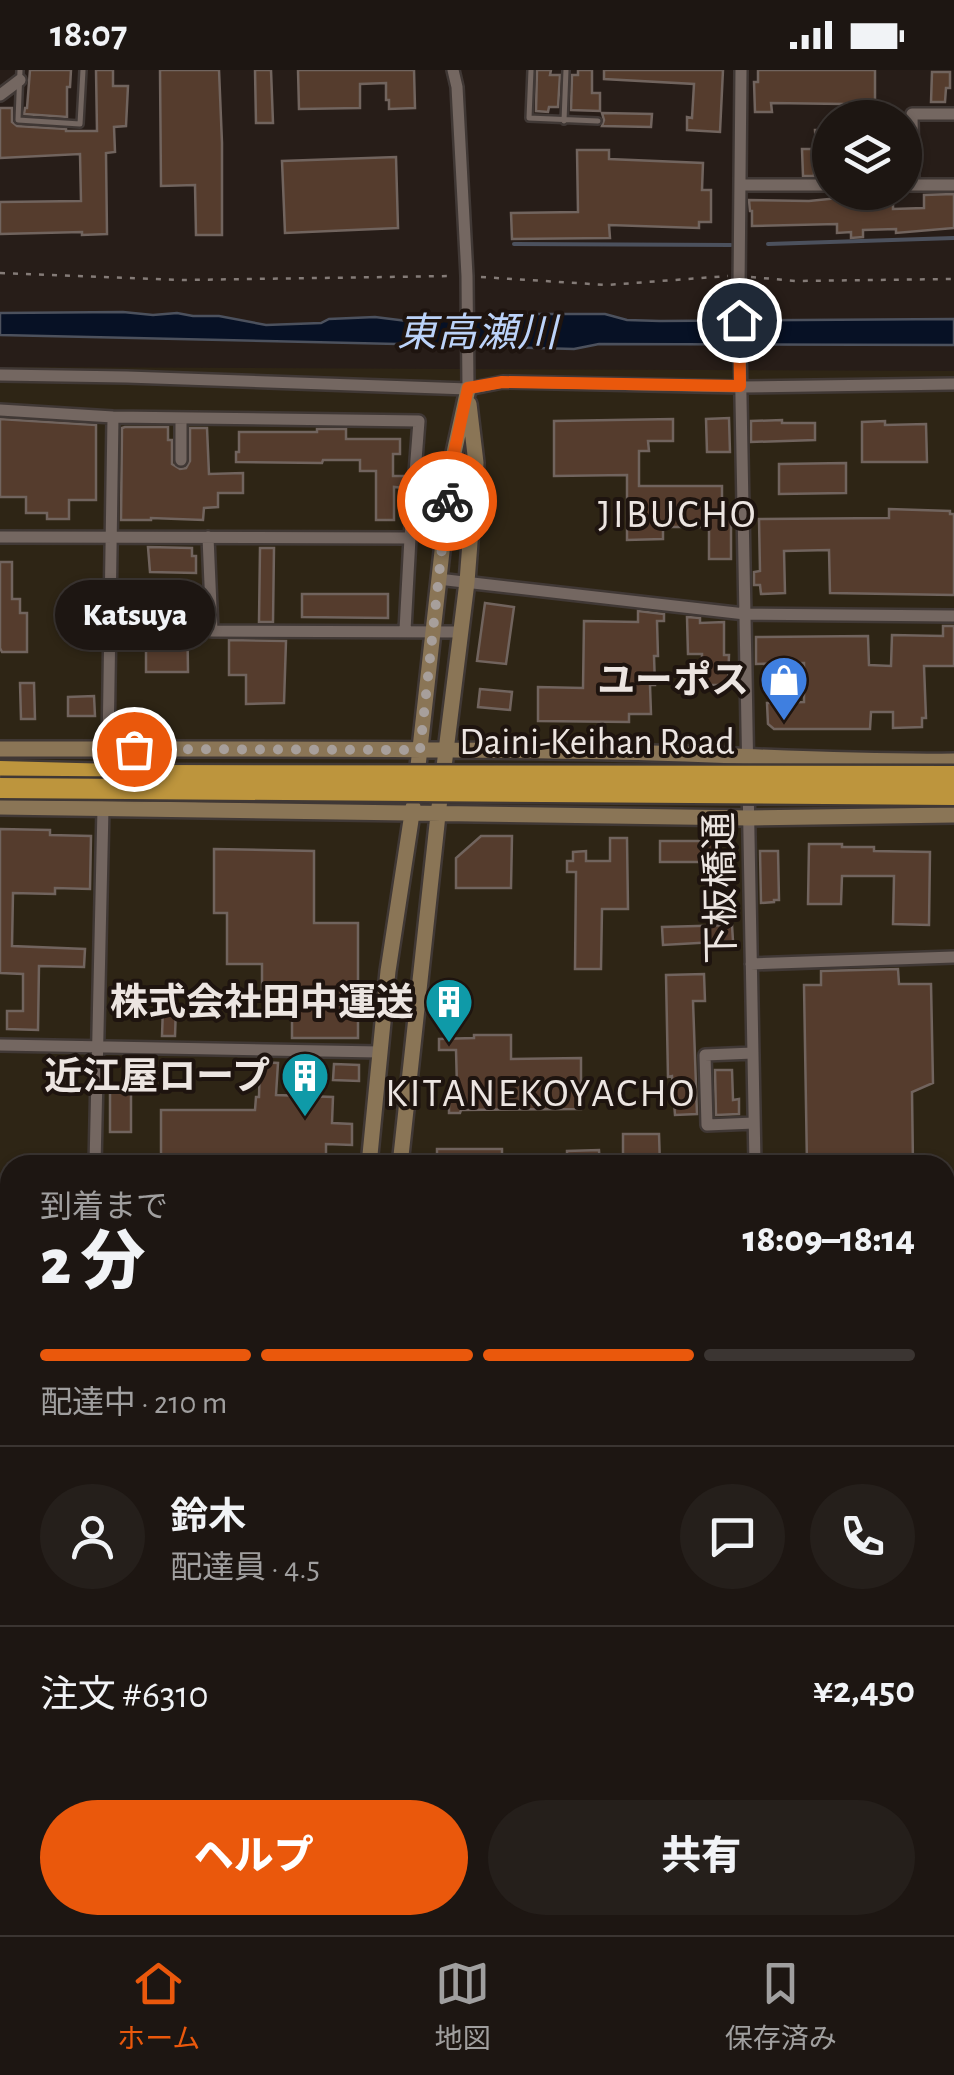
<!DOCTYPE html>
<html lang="ja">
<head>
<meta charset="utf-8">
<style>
	:root { --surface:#1d1612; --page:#251f1b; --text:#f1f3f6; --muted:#a09f9f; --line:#3b3532; --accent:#ea580c }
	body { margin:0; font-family:"Alegreya Sans","Noto Sans JP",sans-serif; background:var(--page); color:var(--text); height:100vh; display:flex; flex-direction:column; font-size:38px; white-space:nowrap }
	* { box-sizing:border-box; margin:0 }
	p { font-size:32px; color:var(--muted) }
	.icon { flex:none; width:55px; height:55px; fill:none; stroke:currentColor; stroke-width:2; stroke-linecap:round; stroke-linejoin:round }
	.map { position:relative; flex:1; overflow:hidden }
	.details { position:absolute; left:0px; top:1085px; width:955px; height:780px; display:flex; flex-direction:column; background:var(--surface); border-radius:30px 30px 0 0; box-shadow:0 2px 8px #0004,0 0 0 2px var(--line) }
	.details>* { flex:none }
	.buttons { position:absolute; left:812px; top:30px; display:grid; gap:20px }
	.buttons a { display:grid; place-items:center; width:110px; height:110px; border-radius:50%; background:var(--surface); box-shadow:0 2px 8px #0004,0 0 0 2px var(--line); font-size:50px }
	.pin { position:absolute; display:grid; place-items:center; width:85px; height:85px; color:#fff; margin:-42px; border:5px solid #fff; border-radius:50%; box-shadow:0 2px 10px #0007 }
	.courier { position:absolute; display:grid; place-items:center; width:100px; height:100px; margin:-50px; border:8px solid #ea580c; border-radius:50%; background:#fff; color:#222; box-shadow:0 2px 12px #0007 }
	.bubble { position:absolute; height:70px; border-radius:35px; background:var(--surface); box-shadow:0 2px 8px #0004,0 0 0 2px var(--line); font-size:32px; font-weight:800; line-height:70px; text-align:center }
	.head em { font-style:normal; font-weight:800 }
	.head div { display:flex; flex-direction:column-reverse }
	.head { display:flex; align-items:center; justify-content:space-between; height:170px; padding:0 40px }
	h1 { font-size:65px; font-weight:800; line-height:75px }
	.bar { display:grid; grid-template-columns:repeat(4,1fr); gap:15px 10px; align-content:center; height:120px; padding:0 40px }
	.bar i { height:12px; border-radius:8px; background:var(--line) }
	.bar .active { background:var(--accent) }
	.bar p { grid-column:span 4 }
	.line { display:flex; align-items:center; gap:25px; padding:0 40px; border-top:2px solid var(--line) }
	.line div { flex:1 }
	.round { display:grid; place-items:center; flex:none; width:105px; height:105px; border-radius:52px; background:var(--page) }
	.action { display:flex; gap:20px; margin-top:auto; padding:20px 40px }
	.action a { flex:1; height:115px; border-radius:60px; background:var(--accent); color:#fff; font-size:40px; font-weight:800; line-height:115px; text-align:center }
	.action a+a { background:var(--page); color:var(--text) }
	.status { display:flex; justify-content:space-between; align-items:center; height:70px; padding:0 50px; background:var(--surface); direction:ltr }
	.status svg { height:28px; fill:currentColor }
	.tab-bar { display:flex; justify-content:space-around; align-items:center; height:140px; border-top:2px solid var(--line); background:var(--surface); font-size:28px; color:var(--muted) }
	.tab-bar a { display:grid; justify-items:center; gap:5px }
	.tab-bar .active { color:var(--accent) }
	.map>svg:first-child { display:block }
	.industrial { fill:#2e2515; fill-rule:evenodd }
	.water { fill:#071125; stroke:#4c515d; stroke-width:2.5 }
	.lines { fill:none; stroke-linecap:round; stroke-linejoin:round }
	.stream { stroke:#4c515d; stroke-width:4 }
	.building { fill:#553c2d; stroke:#71645e; stroke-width:2.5 }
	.lane-casing { stroke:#403835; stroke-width:10 }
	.street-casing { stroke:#403835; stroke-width:16 }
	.secondary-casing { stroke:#403835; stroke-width:20 }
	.highway-casing { stroke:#403835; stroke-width:25 }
	.path { stroke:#847b77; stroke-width:2.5; stroke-dasharray:5 8; stroke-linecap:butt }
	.lane { stroke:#746761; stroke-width:5 }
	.street { stroke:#746761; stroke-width:11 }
	.secondary { stroke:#8a7556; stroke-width:15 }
	.highway { stroke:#bd953d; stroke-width:20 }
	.highway-bridge-casing { stroke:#403835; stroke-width:25; stroke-linecap:butt }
	.highway-bridge { stroke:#bd953d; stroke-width:20 }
	.done { stroke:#a79f9b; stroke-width:10; stroke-dasharray:0 18 }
	.route { stroke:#ea580c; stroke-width:12 }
	.labels { text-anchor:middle; stroke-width:8; stroke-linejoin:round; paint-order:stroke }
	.poi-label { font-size:38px; font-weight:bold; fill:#ece5e1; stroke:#1e140f; text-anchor:end }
	.street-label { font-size:38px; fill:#ece5e1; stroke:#1e140f }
	.water-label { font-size:40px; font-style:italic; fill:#bcd3f9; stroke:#1e140f }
	.neighbourhood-label { font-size:40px; letter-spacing:2.5px; fill:#ece5e1; stroke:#1e140f }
</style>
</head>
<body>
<div class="status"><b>18:07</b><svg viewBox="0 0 49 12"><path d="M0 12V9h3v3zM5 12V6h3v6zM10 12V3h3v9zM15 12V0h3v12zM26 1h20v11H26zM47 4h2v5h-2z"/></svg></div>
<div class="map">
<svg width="954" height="1865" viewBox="0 0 954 1865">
	<rect width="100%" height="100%" fill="#271d18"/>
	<!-- industrial -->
	<path class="industrial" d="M0,297L954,301V1865H0ZM10,1095H945V1855H10Z"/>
	<!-- water -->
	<path class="water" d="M123,242L153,245L177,243L193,246H219L266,255L321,253L329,249L375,247L407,251L444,247L486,251L500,244H605L627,250L660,251L954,249V275L599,274L574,279L501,277L493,272C480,274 460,277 450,267L443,269L441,275L0,265V243Z"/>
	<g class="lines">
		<!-- stream -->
		<path class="stream" d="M514,174L731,175
			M768,174L954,168"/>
	</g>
	<!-- building -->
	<path class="building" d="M30,0H71L70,17H67V47L24,44L25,38H27Z
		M96,0H113V16H128L126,56L114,57L115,82L106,83L107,164L82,165V162L0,164V132L81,131L80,84L0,88V38H12V52L17,56L66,59V61H97Z
		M160,0H219L222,73V165H196L195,115L161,116Z
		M255,0H271L273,53H256Z
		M298,0H414L415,38L389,39V30H386V13L360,14V38L299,39Z
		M537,0H551L550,5H560L558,37H549L548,42L536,41Z
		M578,0H592V23H600V41L571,40L572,5H578Z
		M604,0H723L720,62L687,60V47L692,48L694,14L604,9Z
		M758,0H875V48H844V34L771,33L772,42H755L754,12H758Z
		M932,2H950V18H946L945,32H931Z
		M602,43L652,44L651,57L602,56L604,50Z
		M815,60H830V97L814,98V106H803L802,79H816Z
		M577,80H609V89L703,93L702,120H711V152H699V158L609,155L610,168L512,169L511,143L578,142Z
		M396,87L398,158L285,163L282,91Z
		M954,124V158L896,163V159L863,160V167L851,168V162L837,163V154L752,156V141H750L749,130L809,131L848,127L849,134L893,133V139L924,138V125Z
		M729,348L730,382H707L706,349Z
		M0,349L96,355V430H69V449H47V443H26V427H0Z
		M673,349V371H648L649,381H639V416H722V443H731V489H709V457H663V469L627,470V405L554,406V351Z
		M782,350V353H815V370L751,372V351Z
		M885,351V355L926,354L927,392H862V352Z
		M125,357H168V370H172V394L180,399L186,398L190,391V358H207L209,404L243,403V423H218V437L204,438L203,450L151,448V450H121L122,358Z
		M317,359H346V369H400V384H393V406H405L404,418L394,417V450H376V401H360V390H323L322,393L236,392V382H239V362H317Z
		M846,393V423L779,424V394Z
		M889,439L950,441V444H954V525L830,523L829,480L784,481L785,523L761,524L760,515H754V502L760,501L759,449L889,448Z
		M148,477L192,478V486H196V503L150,502Z
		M260,478H274L273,552H259Z
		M0,492H12V529H20V543H27V582H2L0,578Z
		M302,524H388V548L302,547Z
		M146,533H187L188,602H146Z
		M485,533L514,537L506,594L477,591Z
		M638,541L664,544V551H657L658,586H654L655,615H650L651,644H629V652L538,651V617L583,618L584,551L638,552Z
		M687,547L700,548V553L724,552V585H729L728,615H702V584H688Z
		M943,556H954V596H924L926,648H922V657L893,658V642H871L870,659H774L768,654L767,633L804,632V593L756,594V567L868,566L869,595L891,596L892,565L943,566Z
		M229,570L286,571L284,633L246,634V605H229Z
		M20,613H34L35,649H21Z
		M480,619L512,622L510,640L478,637Z
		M94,626L95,646H68V627Z
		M0,759L50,760V765L91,766L90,819L55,818V824L13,823L12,876L85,879L84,897L39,896L38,960L7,959V941H23V904L0,903Z
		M481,766H512L511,818H456V788Z
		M610,768H627L628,839H602L601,899H575L576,802H567V791H573V782L586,781V791H610Z
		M660,771H720V792H660Z
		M809,774H842V777H874V781L930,782L929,855L893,854L894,806H842L841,834H808Z
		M214,779L314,781V853H358V968H292V928H262V894H227V843H214Z
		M760,781H778L779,830H774V832L761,833Z
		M732,855L733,871L663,875L662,857Z
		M898,899L899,914H931L933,1013L912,1022L913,1095H807L804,915H821V901Z
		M704,904L705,931H693L697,1044L675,1045L672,1006L668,1007L666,905Z
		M163,937H176L175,966H162Z
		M474,965H511V989L581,988V1039L461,1040L460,1043H449V1017H457L456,980H439V969L474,968Z
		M260,992L278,993L276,1025L333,1027L332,1053L352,1054V1075L326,1074V1088L275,1086V1095H161V1040H255L256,1027H259Z
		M334,994L359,995V1011L333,1010Z
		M715,1000H732L733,1030L739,1029V1044L716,1045Z
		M110,1016H131V1062H110Z
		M623,1064H659L660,1095H623Z
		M437,1079H502V1095H437Z
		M599,1080L600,1095H567V1081Z"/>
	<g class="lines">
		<!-- lane casing -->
		<g class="lane-casing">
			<path id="lane" d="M20,0L18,50L80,54L83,0
				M531,0L529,48L598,51
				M564,51L566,0"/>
		</g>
		<!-- street casing -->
		<g class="street-casing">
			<path id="street" d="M453,0L457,17L467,206L468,319
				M741,0L739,219L755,1095
				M0,25L20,10
				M740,115H830
				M905,115H954
				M913,115L912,44H954
				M0,305L127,307L468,319L503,312L741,317L954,314
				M0,340L113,347L419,351L410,468
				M181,348V390
				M0,467L410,468L405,560
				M208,467L212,561L461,562
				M438,509L745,544L954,546
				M108,679L113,347
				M751,894L954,887
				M0,975L379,982
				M753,983L705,985L707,1055L754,1053
				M95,1095L103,738
				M0,1200H10
				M945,1320H954
				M0,1431L10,1429
				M945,1577L954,1576
				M0,1655H10
				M781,1855V1865"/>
		</g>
		<!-- secondary casing -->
		<g class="secondary-casing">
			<path id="secondary" d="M0,679C204,679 409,678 613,682C727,684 840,693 954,691
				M416,714L452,392L468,319
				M0,737L749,748L954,745
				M369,1095L388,901L413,737
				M400,1095L438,745L467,512L476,393L469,334
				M302,1855V1865
				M328,1855V1865"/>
		</g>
		<!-- highway casing -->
		<g class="highway-casing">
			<path id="highway" d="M0,701L153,705"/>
		</g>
		<!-- path -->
		<path class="path" d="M0,203L183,210L453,206
			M481,207L607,215L728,206
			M751,207L796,211L954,209"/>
		<!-- lane -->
		<use href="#lane" class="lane"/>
		<!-- street -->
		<use href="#street" class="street"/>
		<!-- secondary -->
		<use href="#secondary" class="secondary"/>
		<!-- highway -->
		<use href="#highway" class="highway"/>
		<!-- highway-bridge casing -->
		<g class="highway-bridge-casing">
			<path id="highway-bridge" d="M153,705L954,706
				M0,718L954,725"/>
		</g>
		<!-- highway-bridge -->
		<use href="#highway-bridge" class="highway-bridge"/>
	</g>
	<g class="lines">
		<!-- done -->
		<path class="done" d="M134,679L420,680L447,431"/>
		<!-- route -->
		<path class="route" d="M447,431L452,392L468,318L502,312L740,316L739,250"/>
	</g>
	<!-- icons -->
	<defs>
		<g id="shop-pin" transform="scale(2.5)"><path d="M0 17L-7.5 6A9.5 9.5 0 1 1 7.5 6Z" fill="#3f7fe0" stroke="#1e140f"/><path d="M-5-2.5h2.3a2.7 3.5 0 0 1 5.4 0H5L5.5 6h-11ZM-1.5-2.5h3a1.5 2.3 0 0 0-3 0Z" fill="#fff"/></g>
		<g id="building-pin" transform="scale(2.5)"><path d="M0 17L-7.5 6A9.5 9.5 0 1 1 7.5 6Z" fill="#0f9aa8" stroke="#1e140f"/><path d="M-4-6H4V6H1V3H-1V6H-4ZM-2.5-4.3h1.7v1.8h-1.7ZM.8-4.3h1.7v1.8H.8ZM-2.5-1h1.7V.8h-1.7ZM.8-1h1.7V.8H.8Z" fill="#fff"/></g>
	</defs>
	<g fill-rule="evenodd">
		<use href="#shop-pin" x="784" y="610"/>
		<use href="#building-pin" x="449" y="932"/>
		<use href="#building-pin" x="305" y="1006"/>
	</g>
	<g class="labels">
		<!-- poi labels -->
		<g class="poi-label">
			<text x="749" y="623">ユーポス</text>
			<text x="414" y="945">株式会社田中運送</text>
			<text x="270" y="1019">近江屋ロープ</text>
		</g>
		<!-- street labels -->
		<g class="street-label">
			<text x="597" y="684">Daini-Keihan Road</text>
			<text transform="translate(720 818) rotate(-91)" y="13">下板橋通</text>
		</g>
		<!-- water labels -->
		<g class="water-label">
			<text x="477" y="276">東高瀬川</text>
		</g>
		<!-- neighbourhood labels -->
		<g class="neighbourhood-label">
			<text x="678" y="457">JIBUCHO</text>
			<text x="541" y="1036">KITANEKOYACHO</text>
		</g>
	</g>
</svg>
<div class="buttons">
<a><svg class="icon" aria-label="layers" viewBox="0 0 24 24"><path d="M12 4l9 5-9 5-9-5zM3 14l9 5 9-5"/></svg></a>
</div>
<div class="pin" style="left:134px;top:679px;background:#ea580c"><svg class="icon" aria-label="bag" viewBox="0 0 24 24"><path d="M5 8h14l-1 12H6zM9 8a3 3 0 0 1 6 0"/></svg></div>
<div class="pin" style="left:739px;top:250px;background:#1f2937"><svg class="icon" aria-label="home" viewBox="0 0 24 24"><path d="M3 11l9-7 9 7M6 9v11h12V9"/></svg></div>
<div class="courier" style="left:447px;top:431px"><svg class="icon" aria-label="bike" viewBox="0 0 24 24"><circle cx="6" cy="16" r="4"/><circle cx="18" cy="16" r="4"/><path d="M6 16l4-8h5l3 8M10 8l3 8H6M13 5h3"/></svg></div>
<div class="bubble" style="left:55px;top:510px;width:160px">Katsuya</div>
<section class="details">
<div class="head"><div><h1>2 分</h1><p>到着まで</p></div><em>18:09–18:14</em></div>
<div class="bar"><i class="active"></i><i class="active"></i><i class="active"></i><i></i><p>配達中 · 210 m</p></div>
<div class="line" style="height:180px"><a class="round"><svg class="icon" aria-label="person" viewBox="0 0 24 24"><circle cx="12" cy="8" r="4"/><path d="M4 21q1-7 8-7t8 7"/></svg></a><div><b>鈴木</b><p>配達員 · 4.5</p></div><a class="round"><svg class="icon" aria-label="chat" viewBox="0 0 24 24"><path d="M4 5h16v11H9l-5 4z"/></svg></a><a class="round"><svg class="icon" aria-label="phone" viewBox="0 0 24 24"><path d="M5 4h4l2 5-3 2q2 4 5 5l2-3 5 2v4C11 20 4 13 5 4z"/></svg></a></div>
<div class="line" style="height:130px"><div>注文 #6310</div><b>¥2,450</b></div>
<div class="action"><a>ヘルプ</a><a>共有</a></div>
</section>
</div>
<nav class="tab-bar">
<a class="active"><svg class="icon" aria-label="home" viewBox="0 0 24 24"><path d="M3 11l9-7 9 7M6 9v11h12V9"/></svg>ホーム</a>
<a><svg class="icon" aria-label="map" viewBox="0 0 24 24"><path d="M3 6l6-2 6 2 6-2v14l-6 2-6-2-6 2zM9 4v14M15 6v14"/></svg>地図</a>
<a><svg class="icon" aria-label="saved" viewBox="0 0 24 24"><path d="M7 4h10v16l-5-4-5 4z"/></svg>保存済み</a>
</nav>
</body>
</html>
